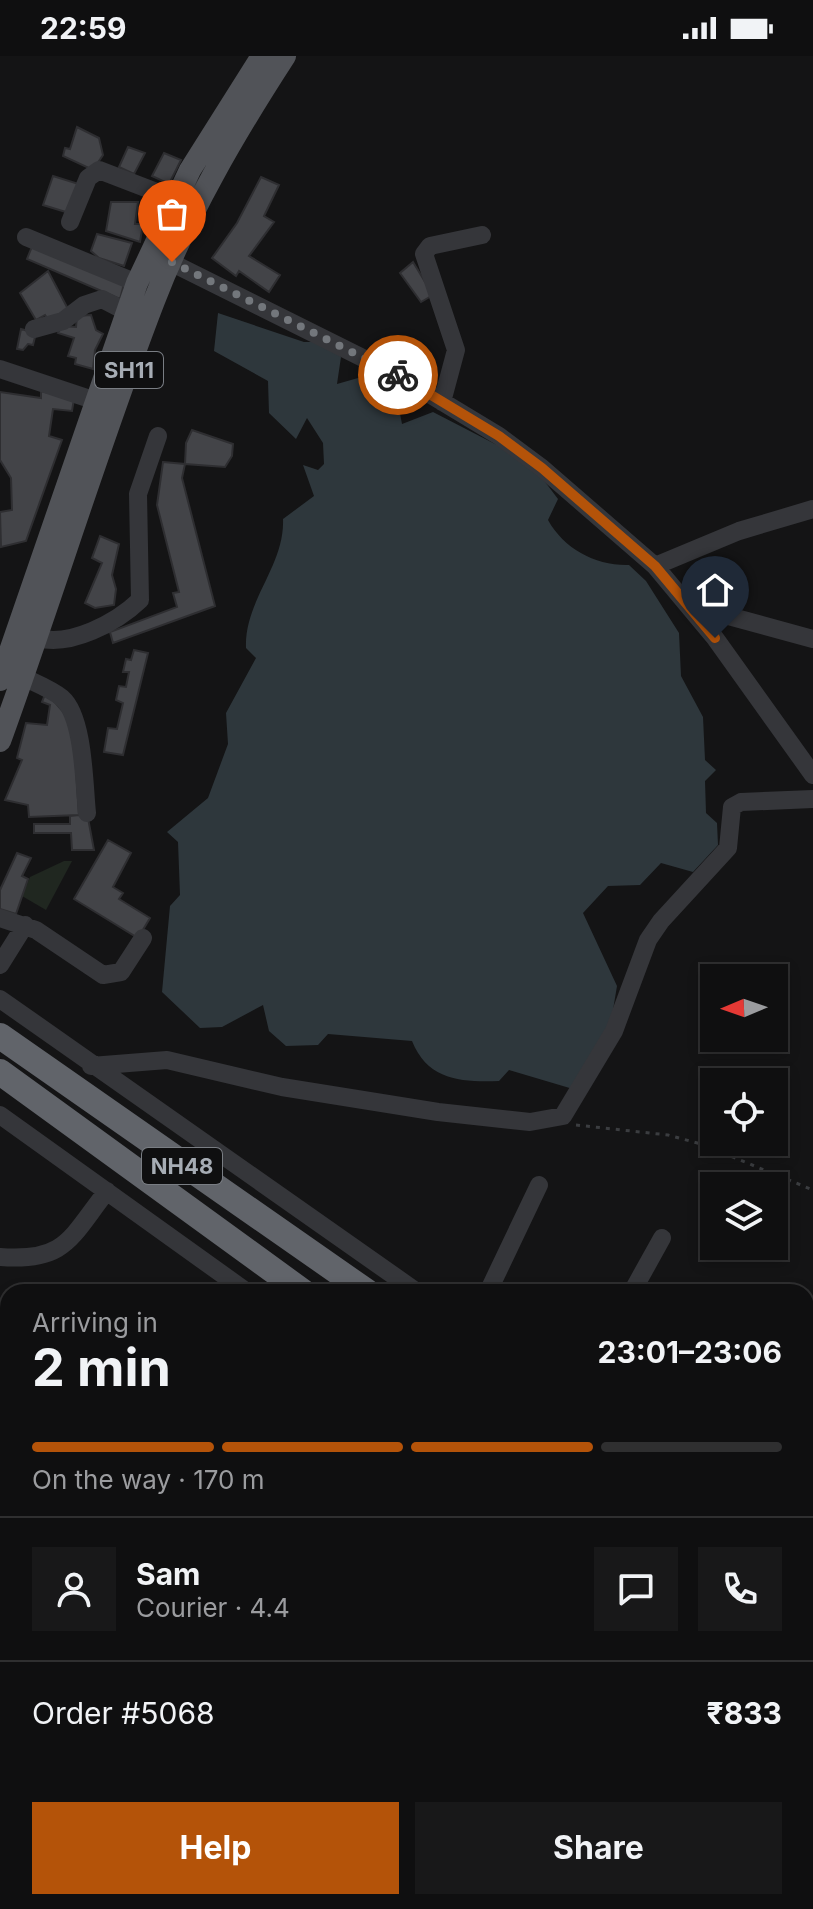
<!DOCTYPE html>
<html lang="en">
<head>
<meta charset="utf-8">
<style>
	:root { --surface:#0f0f10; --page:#181819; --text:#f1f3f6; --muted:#9b9c9f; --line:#2f2f30; --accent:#b45309 }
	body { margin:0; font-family:Inter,sans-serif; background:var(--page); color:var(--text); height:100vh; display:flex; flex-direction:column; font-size:30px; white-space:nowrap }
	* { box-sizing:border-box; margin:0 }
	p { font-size:26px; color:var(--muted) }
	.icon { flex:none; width:44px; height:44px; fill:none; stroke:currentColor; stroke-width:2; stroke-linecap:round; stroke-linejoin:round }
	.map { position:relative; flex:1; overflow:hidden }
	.side { position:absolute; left:0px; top:1228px; width:814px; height:626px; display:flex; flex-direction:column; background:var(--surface); border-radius:24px 24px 0 0; box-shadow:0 4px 12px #0003,0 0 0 2px var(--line) }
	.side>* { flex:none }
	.needle { width:52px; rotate:268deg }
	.buttons { position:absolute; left:700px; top:908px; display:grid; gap:16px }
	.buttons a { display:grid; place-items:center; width:88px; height:88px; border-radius:0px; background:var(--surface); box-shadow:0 4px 12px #0003,0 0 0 2px var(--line); font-size:40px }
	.pin { position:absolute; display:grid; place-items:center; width:68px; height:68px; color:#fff; margin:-82px -34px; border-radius:50% 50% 50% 0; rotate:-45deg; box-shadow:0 0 8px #0007 }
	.pin .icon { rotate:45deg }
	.courier { position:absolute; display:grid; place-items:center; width:80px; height:80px; margin:-40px; border:6px solid #b45309; border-radius:50%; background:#fff; color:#222; box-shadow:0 2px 10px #0007 }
	.headline em { font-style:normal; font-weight:700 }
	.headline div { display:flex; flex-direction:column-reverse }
	.headline { display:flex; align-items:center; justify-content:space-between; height:136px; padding:0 32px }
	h1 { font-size:52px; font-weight:700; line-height:60px }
	.bar { display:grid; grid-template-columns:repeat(4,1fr); gap:12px 8px; align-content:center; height:96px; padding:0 32px }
	.bar i { height:10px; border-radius:6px; background:var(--line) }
	.bar .on { background:var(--accent) }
	.bar p { grid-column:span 4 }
	.line { display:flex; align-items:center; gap:20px; padding:0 32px; border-top:2px solid var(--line) }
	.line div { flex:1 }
	.round { display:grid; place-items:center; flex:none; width:84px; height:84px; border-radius:0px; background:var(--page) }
	.button { display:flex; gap:16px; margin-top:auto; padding:16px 32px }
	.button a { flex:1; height:92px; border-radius:0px; background:var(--accent); color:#fff; font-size:32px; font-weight:700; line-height:92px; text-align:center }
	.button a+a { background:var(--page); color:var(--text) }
	.status { display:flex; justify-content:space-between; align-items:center; height:56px; padding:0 40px; background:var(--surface); direction:ltr }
	.status svg { height:22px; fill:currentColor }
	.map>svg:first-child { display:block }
	.green { fill:#202720 }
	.water { fill:#2e373c }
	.building { fill:#434448; stroke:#2e2e31; stroke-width:2 }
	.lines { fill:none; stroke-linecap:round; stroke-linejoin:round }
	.path { stroke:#3b3d40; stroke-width:3; stroke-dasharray:4 6; stroke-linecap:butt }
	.minor { stroke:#35363a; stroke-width:18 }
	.major { stroke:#515358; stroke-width:22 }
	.highway { stroke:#61646a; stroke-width:26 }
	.done { stroke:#73777c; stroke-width:8; stroke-dasharray:0 14.4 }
	.route { stroke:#b45309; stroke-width:10 }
	.labels { text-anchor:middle; stroke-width:8; stroke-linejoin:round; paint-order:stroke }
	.shield { fill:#0f0f10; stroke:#797d83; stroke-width:2 }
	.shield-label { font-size:22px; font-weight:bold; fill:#a6acb4 }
</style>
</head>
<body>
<div class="status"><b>22:59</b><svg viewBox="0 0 49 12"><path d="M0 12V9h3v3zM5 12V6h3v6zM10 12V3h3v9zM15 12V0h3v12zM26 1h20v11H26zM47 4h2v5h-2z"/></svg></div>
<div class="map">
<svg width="813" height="1853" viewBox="0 0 813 1853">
	<rect width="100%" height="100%" fill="#141415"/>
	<!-- green -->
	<path class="green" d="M64,805H72L46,854L22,840L30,821Z"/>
	<!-- water -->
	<path class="water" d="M218,257L304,286H325L341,301L337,328L379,316L395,331L402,368L433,356L530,406L558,443L548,464C564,493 596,510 629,509L646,525L679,577L681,620L703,661L705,704L716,714L705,725L706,757L717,767L718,789L693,816L661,807L640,829L608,830L583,857L617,930L608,984L573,1033L509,1014L499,1025C462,1026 428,1025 412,985L328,978L318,989L286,990L269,975L263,949L222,971L200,972L162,936L170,850L180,839L178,786L167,776L208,742L228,688L226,657L256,602L246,592C244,545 285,510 283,463L314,440L303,409L318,414L324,408L323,387L307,362L296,383L269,357L268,325L214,295Z"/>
	<!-- building -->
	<path class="building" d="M77,71L99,82L103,99L93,114L63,100L65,92L70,93Z
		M128,91L145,97L134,118L119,111Z
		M164,97L181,104L169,128L152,120Z
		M53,120L82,129L69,157L43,149Z
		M261,121L279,129L264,160L274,166L249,200L280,219L269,236L239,215L236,220L212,202L237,167Z
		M111,146H138L135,168H143L140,186L106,175Z
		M97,178L132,187L124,210L99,202L91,195Z
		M33,188L124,228L120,243L27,203Z
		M413,206L433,239L421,246L400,217Z
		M48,215L68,253L50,266L45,259L36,264L20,237Z
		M91,259L96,274L103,278L95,294L93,313L75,308L76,302L68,300L74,282L58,277L62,270L76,271L77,260Z
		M21,273L36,277L33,289L28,288L23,294L17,293Z
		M41,335L74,343L72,355L53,353L49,380L62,384L26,485L1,491L0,456L12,454L11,422L0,404V336L41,342Z
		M192,374L233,388L232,400L225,411L185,408L186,387Z
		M163,406L185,408L182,422L215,550L113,587L110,576L177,551L173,537L179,536L157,449Z
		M100,480L119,488L112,519L116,533L114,549L95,552L85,547L102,507L92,502Z
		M134,594L148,597L123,699L104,696L108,672L117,673L123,647L116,644L119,630L126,631L129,616H123L126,603L131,604Z
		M46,636L73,667L79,759L29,761L28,749L5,744L22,704L17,702L26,667L47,669L50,649L42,646Z
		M79,759L88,762L94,794H72L71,777H34V768H70V760Z
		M108,784L131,797L113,831L123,837L119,843L150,862L138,882L74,843Z
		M17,797L31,802L22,820L28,823L16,858L0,853V834Z
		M157,1846H179V1853H158Z"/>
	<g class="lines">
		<!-- path -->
		<path class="path" d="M576,1069L668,1079L701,1088L813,1134"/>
		<!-- minor -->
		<path class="minor" d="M70,166L88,122L99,114L177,144
			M26,181L137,227
			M160,201L403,322L499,380L542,412L655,510L715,582L813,719
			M34,273L63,265L84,249L102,243L127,256
			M0,313L96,345
			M442,346L456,294L424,198L430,190L482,179
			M655,510L739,475L813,453
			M688,549L813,583
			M38,582C70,591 116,567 140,544L138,438L158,380
			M23,621C35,627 51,633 62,642C84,661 84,729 87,757
			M0,862L36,874L103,919L121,916L143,882
			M0,909L25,869
			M0,943L417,1236
			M91,1010L167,1004L282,1031L438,1056L530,1066L563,1060L614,975L648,884L661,865L728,792L732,751L741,746L813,743
			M0,1059L247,1236
			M0,1201C66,1206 70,1182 107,1135
			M488,1236L539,1129
			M632,1236L662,1182
			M0,1299L8,1294
			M0,1398L8,1397
			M0,1484L8,1482
			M806,1511L813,1517
			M0,1533L8,1573
			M806,1627L813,1632
			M7,1668L8,1675
			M806,1683L813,1688
			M0,1777L8,1776
			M24,1846L25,1853
			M86,1846L87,1853
			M132,1846L133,1853
			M184,1846L185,1853
			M233,1846L234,1853"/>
		<!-- major -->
		<path class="major" d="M0,624L137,227L190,114L262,0
			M0,685C53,539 98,390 154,245C187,159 235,77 285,0"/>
		<!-- highway -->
		<path class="highway" d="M0,980L367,1236
			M0,1016L303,1236
			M806,1539L813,1544
			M806,1592L813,1597"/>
	</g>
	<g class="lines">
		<!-- done -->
		<path class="done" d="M172,206L398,319"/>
		<!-- route -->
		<path class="route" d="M398,319L499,380L542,412L655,510L715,582"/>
	</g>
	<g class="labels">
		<!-- shield labels -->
		<g class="shield">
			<rect x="95" y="296" width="68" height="36" rx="6"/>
			<rect x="142" y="1092" width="80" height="36" rx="6"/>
		</g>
		<g class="shield-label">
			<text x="129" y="322">SH11</text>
			<text x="182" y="1118">NH48</text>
		</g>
	</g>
</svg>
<div class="buttons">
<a><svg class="needle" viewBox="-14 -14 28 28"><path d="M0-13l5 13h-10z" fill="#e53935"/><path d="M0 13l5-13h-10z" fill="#9b9c9f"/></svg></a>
<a><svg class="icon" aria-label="locate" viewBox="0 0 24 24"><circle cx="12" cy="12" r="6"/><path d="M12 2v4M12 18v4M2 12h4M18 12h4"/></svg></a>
<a><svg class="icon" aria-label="layers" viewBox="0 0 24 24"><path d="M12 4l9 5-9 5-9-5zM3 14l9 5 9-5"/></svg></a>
</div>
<div class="pin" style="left:172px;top:206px;background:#ea580c"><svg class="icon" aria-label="bag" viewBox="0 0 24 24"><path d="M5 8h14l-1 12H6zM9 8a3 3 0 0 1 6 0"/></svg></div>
<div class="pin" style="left:715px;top:582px;background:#1f2937"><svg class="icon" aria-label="home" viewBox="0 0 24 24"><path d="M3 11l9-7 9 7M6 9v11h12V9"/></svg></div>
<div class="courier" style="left:398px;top:319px"><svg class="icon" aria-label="bike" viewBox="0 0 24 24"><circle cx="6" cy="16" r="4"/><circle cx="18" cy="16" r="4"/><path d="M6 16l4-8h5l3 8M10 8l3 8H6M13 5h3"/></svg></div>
<section class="side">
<div class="headline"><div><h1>2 min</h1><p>Arriving in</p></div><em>23:01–23:06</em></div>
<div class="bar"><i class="on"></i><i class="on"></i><i class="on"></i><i></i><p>On the way · 170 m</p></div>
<div class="line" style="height:144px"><a class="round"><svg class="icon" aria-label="person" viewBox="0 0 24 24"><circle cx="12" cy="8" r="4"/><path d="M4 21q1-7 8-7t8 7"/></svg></a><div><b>Sam</b><p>Courier · 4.4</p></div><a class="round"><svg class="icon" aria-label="chat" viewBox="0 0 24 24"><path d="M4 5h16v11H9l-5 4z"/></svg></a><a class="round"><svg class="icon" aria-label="phone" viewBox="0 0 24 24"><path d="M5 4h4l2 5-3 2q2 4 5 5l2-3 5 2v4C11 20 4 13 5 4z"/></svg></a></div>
<div class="line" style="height:104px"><div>Order #5068</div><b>₹833</b></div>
<div class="button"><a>Help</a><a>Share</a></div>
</section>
</div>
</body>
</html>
